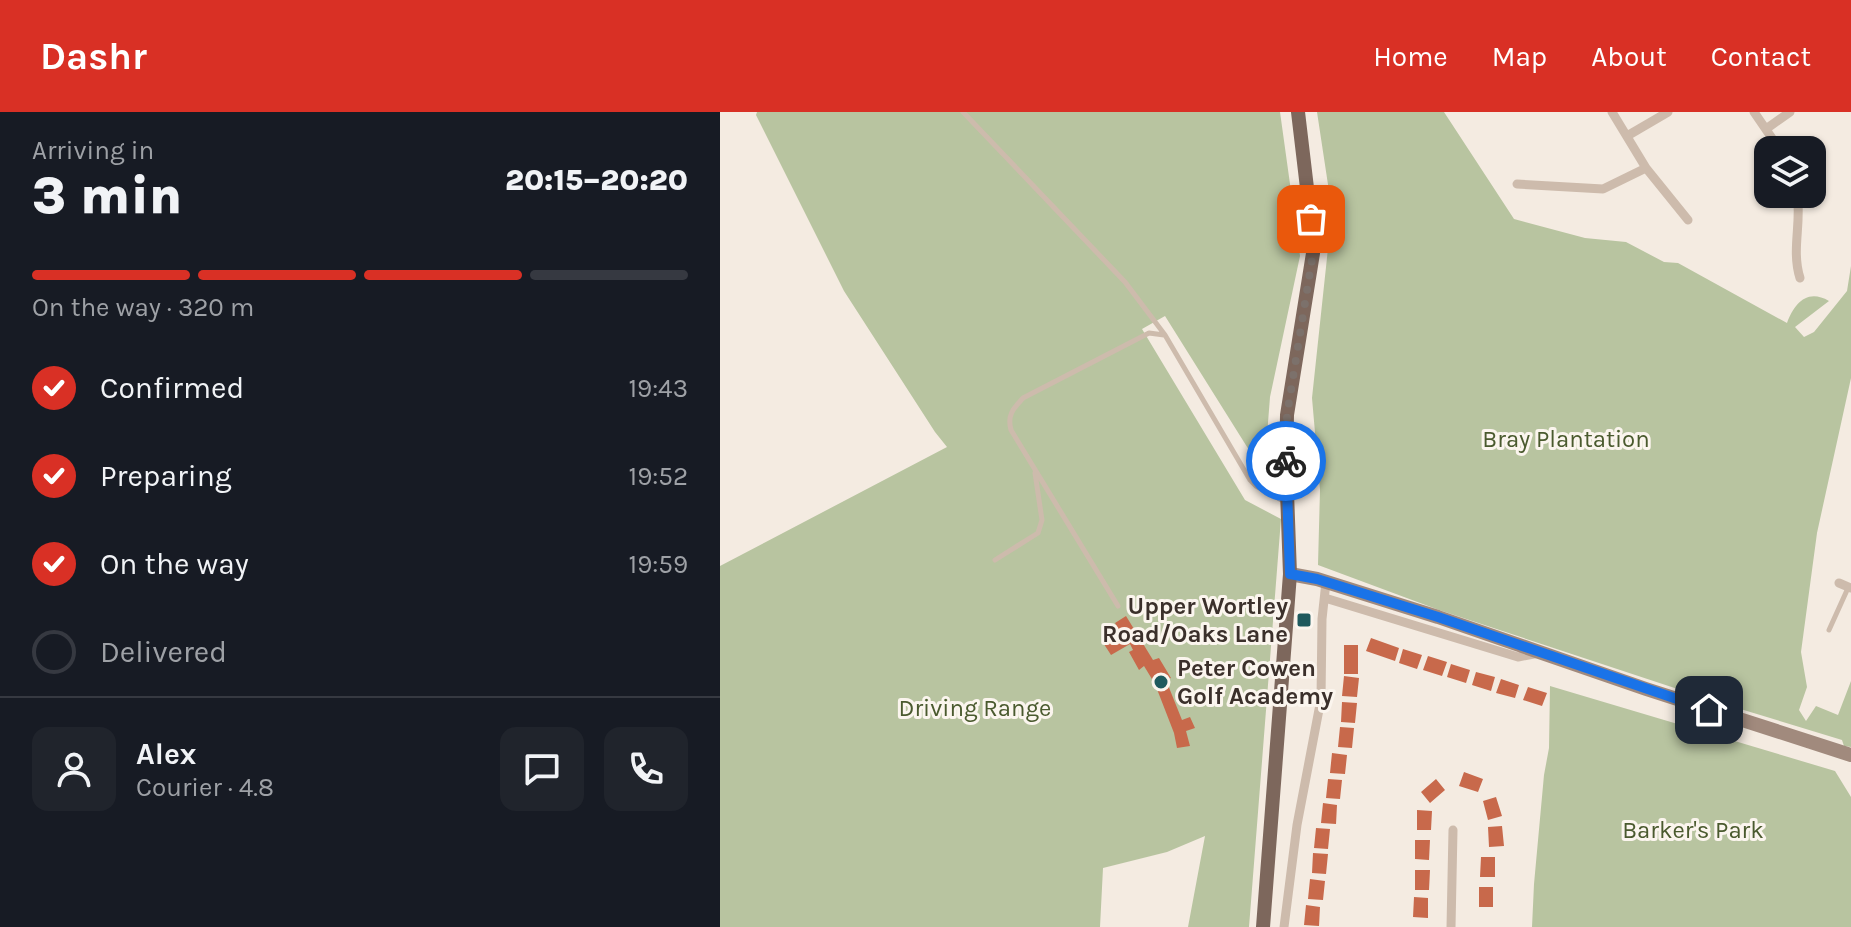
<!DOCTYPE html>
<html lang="en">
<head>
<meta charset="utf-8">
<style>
	:root { --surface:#171b24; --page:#20242c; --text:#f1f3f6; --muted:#9ea1a6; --line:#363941; --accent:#d93025 }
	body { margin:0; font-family:Karla,sans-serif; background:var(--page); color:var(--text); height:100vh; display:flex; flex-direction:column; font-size:30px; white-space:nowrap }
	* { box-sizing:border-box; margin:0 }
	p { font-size:26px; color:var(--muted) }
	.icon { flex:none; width:44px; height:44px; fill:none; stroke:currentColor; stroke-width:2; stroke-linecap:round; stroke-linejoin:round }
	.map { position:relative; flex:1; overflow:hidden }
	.sheet { display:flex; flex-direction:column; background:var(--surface); width:720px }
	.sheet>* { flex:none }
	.tools { position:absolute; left:1034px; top:24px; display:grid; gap:16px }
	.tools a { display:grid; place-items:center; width:72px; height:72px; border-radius:16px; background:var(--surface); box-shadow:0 2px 6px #0004; font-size:40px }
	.pin { position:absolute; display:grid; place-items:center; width:68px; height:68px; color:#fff; margin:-34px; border-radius:16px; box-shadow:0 4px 12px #0006 }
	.courier { position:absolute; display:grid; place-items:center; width:80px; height:80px; margin:-40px; border:6px solid #1a73e8; border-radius:50%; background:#fff; color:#222; box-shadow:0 2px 10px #0007 }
	.headline em { font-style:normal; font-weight:800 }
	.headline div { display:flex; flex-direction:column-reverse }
	.headline { display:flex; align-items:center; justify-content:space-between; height:136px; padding:0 32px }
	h1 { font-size:52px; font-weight:800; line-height:60px }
	.bar { display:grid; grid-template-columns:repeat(4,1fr); gap:12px 8px; align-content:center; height:96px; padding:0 32px }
	.bar i { height:10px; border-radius:6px; background:var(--line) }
	.bar .current { background:var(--accent) }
	.bar p { grid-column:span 4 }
	.line { display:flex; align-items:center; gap:20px; padding:0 32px; border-top:2px solid var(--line) }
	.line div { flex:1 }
	.round { display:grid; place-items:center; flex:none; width:84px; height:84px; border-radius:16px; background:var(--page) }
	ol { padding:0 32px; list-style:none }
	li { display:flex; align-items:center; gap:24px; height:88px }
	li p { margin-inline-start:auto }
	li .icon { padding:8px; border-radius:50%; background:var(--accent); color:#fff; stroke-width:4 }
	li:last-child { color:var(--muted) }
	li i { width:44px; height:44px; border:4px solid var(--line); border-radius:50% }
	header { display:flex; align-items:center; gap:48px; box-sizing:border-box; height:112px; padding:0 40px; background:var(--accent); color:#fff }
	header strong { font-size:38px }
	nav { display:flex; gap:44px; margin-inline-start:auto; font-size:28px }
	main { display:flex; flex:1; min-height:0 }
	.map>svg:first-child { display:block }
	.green { fill:#b8c4a0 }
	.building { fill:#c8694b }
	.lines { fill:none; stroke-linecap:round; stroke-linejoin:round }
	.lane { stroke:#cdbbac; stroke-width:5 }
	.street { stroke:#cdbbac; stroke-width:9 }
	.secondary { stroke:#a18a7d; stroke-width:14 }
	.primary { stroke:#7d675c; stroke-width:14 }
	.done { stroke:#7c716b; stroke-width:8; stroke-dasharray:0 14.4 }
	.route { stroke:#1a73e8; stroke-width:10 }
	.poi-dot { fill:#1f5a5e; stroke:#fbf5ee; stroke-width:3 }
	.labels { text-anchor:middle; stroke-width:6; stroke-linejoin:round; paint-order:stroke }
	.park-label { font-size:24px; fill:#4a5a2e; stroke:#fbf5ee }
	.poi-label { font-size:24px; font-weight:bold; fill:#3b302b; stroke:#fbf5ee; text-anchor:end }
</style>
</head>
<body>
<header>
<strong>Dashr</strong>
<nav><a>Home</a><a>Map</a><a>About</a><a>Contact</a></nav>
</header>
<main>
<section class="sheet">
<div class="headline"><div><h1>3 min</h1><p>Arriving in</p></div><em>20:15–20:20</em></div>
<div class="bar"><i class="current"></i><i class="current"></i><i class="current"></i><i></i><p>On the way · 320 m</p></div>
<ol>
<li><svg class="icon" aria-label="check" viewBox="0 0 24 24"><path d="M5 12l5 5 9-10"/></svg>Confirmed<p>19:43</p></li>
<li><svg class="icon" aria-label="check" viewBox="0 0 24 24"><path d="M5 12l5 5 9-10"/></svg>Preparing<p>19:52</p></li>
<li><svg class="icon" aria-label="check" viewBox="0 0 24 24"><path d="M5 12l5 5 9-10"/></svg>On the way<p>19:59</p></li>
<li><i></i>Delivered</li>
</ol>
<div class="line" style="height:144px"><a class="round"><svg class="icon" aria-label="person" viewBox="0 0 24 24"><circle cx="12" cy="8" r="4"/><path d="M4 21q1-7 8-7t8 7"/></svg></a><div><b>Alex</b><p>Courier · 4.8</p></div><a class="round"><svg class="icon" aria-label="chat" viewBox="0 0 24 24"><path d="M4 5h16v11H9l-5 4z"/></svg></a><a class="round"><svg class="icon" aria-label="phone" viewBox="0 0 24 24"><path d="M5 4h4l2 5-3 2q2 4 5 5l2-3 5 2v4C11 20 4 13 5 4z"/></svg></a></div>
</section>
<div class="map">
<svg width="1131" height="815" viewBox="0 0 1131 815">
	<rect width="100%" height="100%" fill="#f4ebe1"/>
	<!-- green -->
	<path class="green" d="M37,0H560L580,144L550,285L544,362L445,204L422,217L525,388L561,407L529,815H468L485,724L447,740L383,756L380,815H0V454L227,335L215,320L124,179L36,3Z
		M597,0H724L794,107L865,126L906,130L944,150L958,151L1067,211C1074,192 1087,176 1109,189L1075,215L1084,225L1094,220L1127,179L1131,154V266L1097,421L1081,540L1087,575L1079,598L1086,609L1096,594L1118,603L1131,569V635L1124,634L1122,628L994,589L719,498L598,453L600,378L592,286L612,99Z
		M830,574L1115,659L1131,685V815H812L814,772L824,663L829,636Z"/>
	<!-- building -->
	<path class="building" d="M406,504L433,548L439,546L451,566L446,568L462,608L470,605L475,616L466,619L470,634L457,636L454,621L435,572L424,554L419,558L409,540L413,538L410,532L391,543L382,529L399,518L395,511Z
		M651,526L679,536L675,549L646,539Z
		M624,533H638V562H624Z
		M683,537L702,543L697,557L679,551Z
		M708,544L727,550L722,564L703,558Z
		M731,552L750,558L746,571L727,565Z
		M756,560L775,565L771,579L752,573Z
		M624,564L639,566L637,585L622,584Z
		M781,567L799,573L795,586L776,581Z
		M808,575L827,581L822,594L803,588Z
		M622,590L637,591L635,611L621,610Z
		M620,615L634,616L632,636L618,635Z
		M612,641L627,643L625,662L610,661Z
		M744,660L763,667L758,680L739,674Z
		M608,667L622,668L620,687L606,686Z
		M716,667L725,678L710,691L701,680Z
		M776,685L782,704L768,708L763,689Z
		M603,691L617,693L616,712L601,711Z
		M697,698L712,699L711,718H697Z
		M782,714L784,734L769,735L768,715Z
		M596,716L610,717L608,737L594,736Z
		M695,728H710L709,748L695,747Z
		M593,741L608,742L606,762L592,761Z
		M761,745H775V765H760Z
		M695,758H710L709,778H695Z
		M590,767L605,769L603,788L588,787Z
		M759,775H773V795H759Z
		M694,785L708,786V806L693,805Z
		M586,793L600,795L599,814L584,813Z"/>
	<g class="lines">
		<!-- lane -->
		<path class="lane" d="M243,0L405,170L445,223L530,368L536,374L565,390
			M275,448L318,421L322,408L315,361
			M398,494L291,318C287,303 293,297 303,286L429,221L444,223
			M1109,518L1128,476"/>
		<!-- street -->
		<path class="street" d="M892,0L926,56L968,108
			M1034,0L1060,38
			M1046,17L1070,0
			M907,24L948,0
			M797,72L883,77L926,56
			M1077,82C1082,110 1071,138 1080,166
			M1119,471L1131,476
			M605,486L798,545L819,541
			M564,815L577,713L601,587L602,507L606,470
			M731,815L733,718"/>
		<!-- secondary -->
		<path class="secondary" d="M570,462L597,467L718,505L926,577L1131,643"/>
		<!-- primary -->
		<path class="primary" d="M543,815L570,462L566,353L567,303L594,135L578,0"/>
	</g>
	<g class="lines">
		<!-- done -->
		<path class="done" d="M566,349L567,303L594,135L591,107"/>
		<!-- route -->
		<path class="route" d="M566,349L570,462L597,467L718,505L989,598"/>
	</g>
	<!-- markers -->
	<g class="poi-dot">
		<rect x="576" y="500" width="16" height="16" rx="4"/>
		<circle cx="441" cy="570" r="8"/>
	</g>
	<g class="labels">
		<!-- park labels -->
		<g class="park-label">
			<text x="846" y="335">Bray Plantation</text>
			<text x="255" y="604">Driving Range</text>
			<text x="973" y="726">Barker's Park</text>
		</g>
		<!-- poi labels -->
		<g class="poi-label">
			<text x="568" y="502">Upper Wortley<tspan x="568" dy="28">Road/Oaks Lane</tspan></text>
			<text x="457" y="564" text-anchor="start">Peter Cowen<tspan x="457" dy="28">Golf Academy</tspan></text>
		</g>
	</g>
</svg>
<div class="tools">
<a><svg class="icon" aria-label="layers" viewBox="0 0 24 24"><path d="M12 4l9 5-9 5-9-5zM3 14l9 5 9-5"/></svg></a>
</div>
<div class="pin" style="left:591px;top:107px;background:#ea580c"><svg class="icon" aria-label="bag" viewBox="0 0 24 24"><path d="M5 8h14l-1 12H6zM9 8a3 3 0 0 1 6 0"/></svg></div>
<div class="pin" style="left:989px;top:598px;background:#1f2937"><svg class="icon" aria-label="home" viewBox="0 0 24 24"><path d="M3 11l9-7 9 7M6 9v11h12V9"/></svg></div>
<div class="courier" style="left:566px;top:349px"><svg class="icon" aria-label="bike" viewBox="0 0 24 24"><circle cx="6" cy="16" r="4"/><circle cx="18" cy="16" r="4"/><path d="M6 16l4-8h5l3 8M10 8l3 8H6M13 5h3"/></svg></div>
</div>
</main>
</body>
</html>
